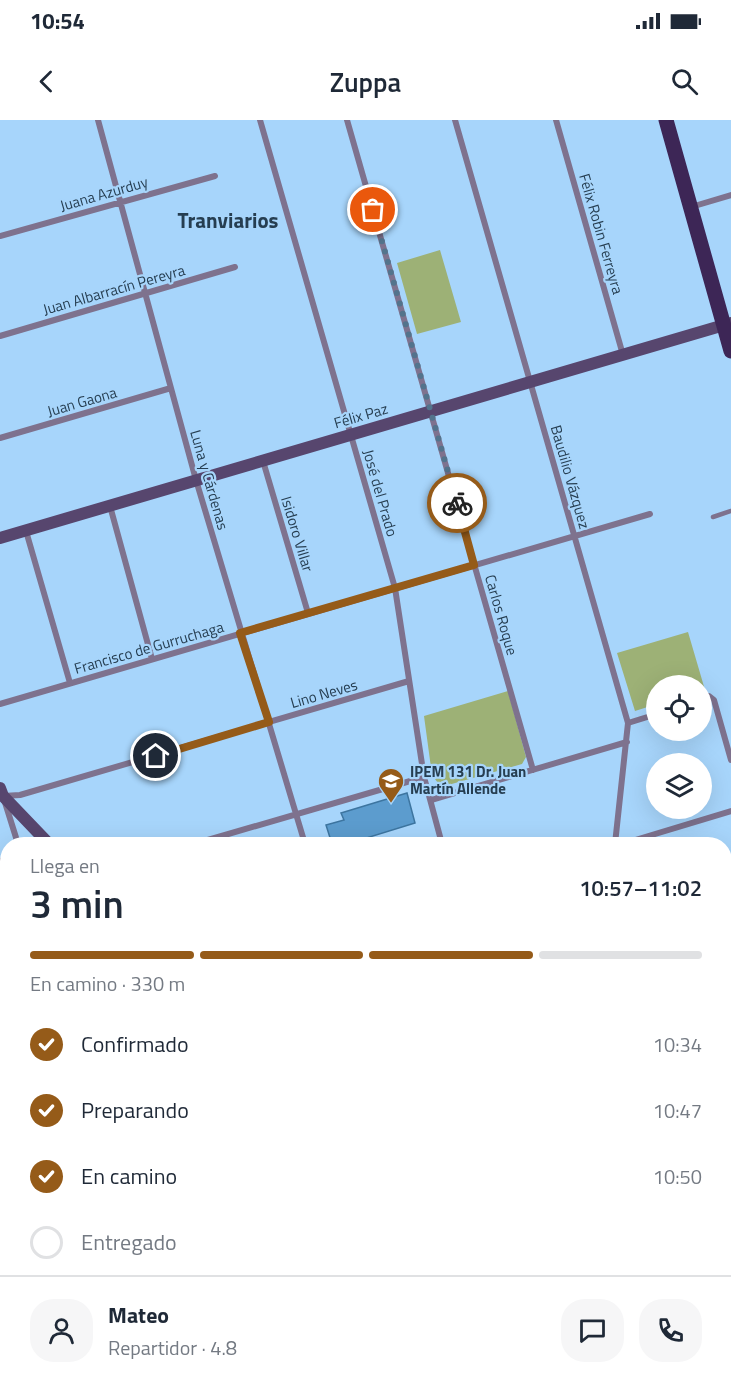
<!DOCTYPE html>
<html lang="es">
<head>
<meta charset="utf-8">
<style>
	:root { --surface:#fff; --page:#f6f6f7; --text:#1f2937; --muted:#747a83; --line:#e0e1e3; --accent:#955b19 }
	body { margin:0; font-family:"Titillium Web",sans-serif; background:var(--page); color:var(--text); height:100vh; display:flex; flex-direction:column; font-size:22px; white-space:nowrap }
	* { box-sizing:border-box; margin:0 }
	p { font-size:20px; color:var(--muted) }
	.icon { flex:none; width:33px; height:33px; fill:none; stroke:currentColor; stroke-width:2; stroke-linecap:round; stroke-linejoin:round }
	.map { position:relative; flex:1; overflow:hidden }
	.details { position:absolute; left:0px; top:717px; width:732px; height:560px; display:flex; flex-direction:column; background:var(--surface); border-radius:24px 24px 0 0; box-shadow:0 6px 24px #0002 }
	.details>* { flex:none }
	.fabs { position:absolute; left:646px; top:555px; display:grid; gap:12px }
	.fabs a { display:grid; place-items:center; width:66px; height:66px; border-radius:50%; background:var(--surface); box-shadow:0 6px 24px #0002; font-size:30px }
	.pin { position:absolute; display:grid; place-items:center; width:51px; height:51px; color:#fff; margin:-26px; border:3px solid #fff; border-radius:50%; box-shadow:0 2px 6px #0007 }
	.courier { position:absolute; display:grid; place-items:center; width:60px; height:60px; margin:-30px; border:4px solid #955b19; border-radius:50%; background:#fff; color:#222; box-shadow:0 2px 8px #0007 }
	.summary em { font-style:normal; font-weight:600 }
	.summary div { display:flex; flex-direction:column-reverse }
	.summary { display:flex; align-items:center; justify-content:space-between; height:102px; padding:0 30px }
	h1 { font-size:39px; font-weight:600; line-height:45px }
	.bar { display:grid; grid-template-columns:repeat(4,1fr); gap:9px 6px; align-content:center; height:72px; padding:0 30px }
	.bar i { height:8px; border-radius:4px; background:var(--line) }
	.bar .on { background:var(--accent) }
	.bar p { grid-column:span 4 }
	.line { display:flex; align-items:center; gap:15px; padding:0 30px; border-top:2px solid var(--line) }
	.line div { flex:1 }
	.round { display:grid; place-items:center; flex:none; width:63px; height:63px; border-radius:24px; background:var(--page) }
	ol { padding:0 30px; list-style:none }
	li { display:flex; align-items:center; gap:18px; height:66px }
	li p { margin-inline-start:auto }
	li .icon { padding:6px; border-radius:50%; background:var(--accent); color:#fff; stroke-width:4 }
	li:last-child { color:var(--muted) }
	li i { width:33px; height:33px; border:3px solid var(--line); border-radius:50% }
	.status { display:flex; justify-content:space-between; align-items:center; height:42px; padding:0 30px; background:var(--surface); direction:ltr }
	.status svg { height:16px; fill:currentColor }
	header { display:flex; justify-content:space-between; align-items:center; height:78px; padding:0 30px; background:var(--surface); font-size:27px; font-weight:600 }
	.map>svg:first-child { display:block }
	.green { fill:#9db176 }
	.building { fill:#5c9cce; stroke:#3d75a0; stroke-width:1.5 }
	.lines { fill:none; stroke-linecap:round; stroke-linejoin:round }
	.lane { stroke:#7e728e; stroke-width:4.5 }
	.street { stroke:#7e728e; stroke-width:6 }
	.secondary { stroke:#57466e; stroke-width:12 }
	.primary { stroke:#3d2656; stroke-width:15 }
	.done { stroke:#53738c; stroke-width:6; stroke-dasharray:0 10.8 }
	.route { stroke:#955b19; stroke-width:8 }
	.labels { text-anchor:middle; stroke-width:4.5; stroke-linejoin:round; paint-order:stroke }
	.street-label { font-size:15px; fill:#263e51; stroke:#a7d5fb }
	.poi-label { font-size:15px; font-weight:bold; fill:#263e51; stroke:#a7d5fb; text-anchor:start }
	.district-label { font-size:21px; font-weight:bold; fill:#263e51; stroke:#a7d5fb }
</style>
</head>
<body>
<div class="status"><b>10:54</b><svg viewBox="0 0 49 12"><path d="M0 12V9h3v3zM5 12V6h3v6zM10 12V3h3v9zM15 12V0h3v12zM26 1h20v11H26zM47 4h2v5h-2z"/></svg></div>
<header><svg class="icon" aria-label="back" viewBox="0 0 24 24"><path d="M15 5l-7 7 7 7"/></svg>Zuppa<svg class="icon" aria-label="search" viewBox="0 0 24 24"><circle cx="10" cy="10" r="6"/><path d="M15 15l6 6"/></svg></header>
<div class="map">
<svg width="731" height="1276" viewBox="0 0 731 1276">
	<rect width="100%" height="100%" fill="#a7d5fb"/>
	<!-- green -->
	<path class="green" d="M440,130L461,202L417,214L397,143Z
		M688,512L705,570L702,571V566H657V584L635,591L617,533Z
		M508,571L526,637L522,644L441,667L432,655L424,596Z"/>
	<!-- building -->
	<path class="building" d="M407,673L415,703L350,723L351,724H332L326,705L344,700L341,693Z"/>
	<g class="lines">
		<!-- lane -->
		<path class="lane" d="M713,397L731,391
			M0,840L8,838
			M0,1016L2,1015
			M306,1276L307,1269"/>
		<!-- street -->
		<path class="street" d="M98,0L196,360L305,724
			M260,0L395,468L424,657L442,724
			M347,0L533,650
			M455,0L628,603L615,724
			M556,0L623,235
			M691,87L731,75
			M0,116L215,56
			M0,216L235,147
			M0,318L171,268
			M263,341L308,493
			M110,386L152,539
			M26,411L70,563
			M702,579L709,576L714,580L731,640
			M0,584L650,394
			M628,603L657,594
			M431,680L627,622
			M18,724L3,676L20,675L409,561
			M194,724L424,657
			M622,724L731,691
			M0,741L8,739
			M724,790L731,788
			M724,897L731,895
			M0,911L8,909
			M724,1116L731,1139
			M724,1191L731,1189
			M0,1245L8,1243
			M688,1269L690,1276
			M420,1276L445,1269"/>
		<!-- secondary -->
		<path class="secondary" d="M0,418L731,203
			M0,668L3,676L49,724
			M368,1269L371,1276"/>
		<!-- primary -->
		<path class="primary" d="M666,0L731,231"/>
	</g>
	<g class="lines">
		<!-- done -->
		<path class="done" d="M373,90L457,383"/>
		<!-- route -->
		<path class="route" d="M156,636L269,602L240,513L474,445L457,383"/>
	</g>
	<!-- icons -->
	<defs>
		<g id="school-pin" transform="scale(1.35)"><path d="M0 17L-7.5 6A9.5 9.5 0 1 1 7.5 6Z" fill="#955b19" stroke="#a7d5fb"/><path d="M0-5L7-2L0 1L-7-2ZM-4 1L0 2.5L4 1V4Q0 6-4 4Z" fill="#fff"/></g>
	</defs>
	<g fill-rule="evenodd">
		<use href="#school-pin" x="391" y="661"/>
	</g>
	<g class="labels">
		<!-- street labels -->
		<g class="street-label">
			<text transform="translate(104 74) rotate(-16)" y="5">Juana Azurduy</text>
			<text transform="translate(601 114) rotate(74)" y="5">Félix Robin Ferreyra</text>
			<text transform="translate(114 170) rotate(-16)" y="5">Juan Albarracín Pereyra</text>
			<text transform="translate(82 282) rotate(-16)" y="5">Juan Gaona</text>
			<text transform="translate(361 296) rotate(-16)" y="5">Félix Paz</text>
			<text transform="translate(570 357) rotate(74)" y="5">Baudilio Vázquez</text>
			<text transform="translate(209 360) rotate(74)" y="5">Luna y Cárdenas</text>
			<text transform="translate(380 373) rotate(74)" y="5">José del Prado</text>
			<text transform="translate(297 414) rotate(73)" y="5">Isidoro Villar</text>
			<text transform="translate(501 495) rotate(74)" y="5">Carlos Roque</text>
			<text transform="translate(149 528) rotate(-16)" y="5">Francisco de Gurruchaga</text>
			<text transform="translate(324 574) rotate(-16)" y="5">Lino Neves</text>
		</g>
		<!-- poi labels -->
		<g class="poi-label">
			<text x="410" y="657">IPEM 131 Dr. Juan<tspan x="410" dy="17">Martín Allende</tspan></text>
		</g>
		<!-- district labels -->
		<g class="district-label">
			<text x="228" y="108">Tranviarios</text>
		</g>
	</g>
</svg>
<div class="fabs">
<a><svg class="icon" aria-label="locate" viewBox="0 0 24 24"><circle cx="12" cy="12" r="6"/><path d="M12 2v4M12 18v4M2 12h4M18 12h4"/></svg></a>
<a><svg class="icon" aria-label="layers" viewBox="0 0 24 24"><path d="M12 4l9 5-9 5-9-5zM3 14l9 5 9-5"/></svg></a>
</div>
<div class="pin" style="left:373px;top:90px;background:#ea580c"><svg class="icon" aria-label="bag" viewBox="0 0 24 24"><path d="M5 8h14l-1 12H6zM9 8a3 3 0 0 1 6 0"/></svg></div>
<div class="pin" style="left:156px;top:636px;background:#1f2937"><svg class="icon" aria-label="home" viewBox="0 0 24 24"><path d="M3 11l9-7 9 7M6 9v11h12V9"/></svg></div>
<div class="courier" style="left:457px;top:383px"><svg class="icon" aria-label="bike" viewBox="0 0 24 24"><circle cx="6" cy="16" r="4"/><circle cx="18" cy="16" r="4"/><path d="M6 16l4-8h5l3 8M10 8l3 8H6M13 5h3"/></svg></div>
<section class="details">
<div class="summary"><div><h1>3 min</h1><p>Llega en</p></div><em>10:57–11:02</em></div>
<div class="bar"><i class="on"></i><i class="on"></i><i class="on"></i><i></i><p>En camino · 330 m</p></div>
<ol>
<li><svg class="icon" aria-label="check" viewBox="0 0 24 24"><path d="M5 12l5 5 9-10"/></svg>Confirmado<p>10:34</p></li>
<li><svg class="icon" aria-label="check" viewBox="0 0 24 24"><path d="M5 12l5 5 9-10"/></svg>Preparando<p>10:47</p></li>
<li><svg class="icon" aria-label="check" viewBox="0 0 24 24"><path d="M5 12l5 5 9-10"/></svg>En camino<p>10:50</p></li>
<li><i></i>Entregado</li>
</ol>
<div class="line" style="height:108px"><a class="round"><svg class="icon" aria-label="person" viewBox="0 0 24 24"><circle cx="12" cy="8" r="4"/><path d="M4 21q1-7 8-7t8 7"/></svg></a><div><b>Mateo</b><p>Repartidor · 4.8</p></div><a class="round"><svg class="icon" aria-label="chat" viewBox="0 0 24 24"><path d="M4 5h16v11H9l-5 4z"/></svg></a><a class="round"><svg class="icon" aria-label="phone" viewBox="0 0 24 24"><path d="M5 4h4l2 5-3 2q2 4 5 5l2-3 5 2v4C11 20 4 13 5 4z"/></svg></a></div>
</section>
</div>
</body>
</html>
